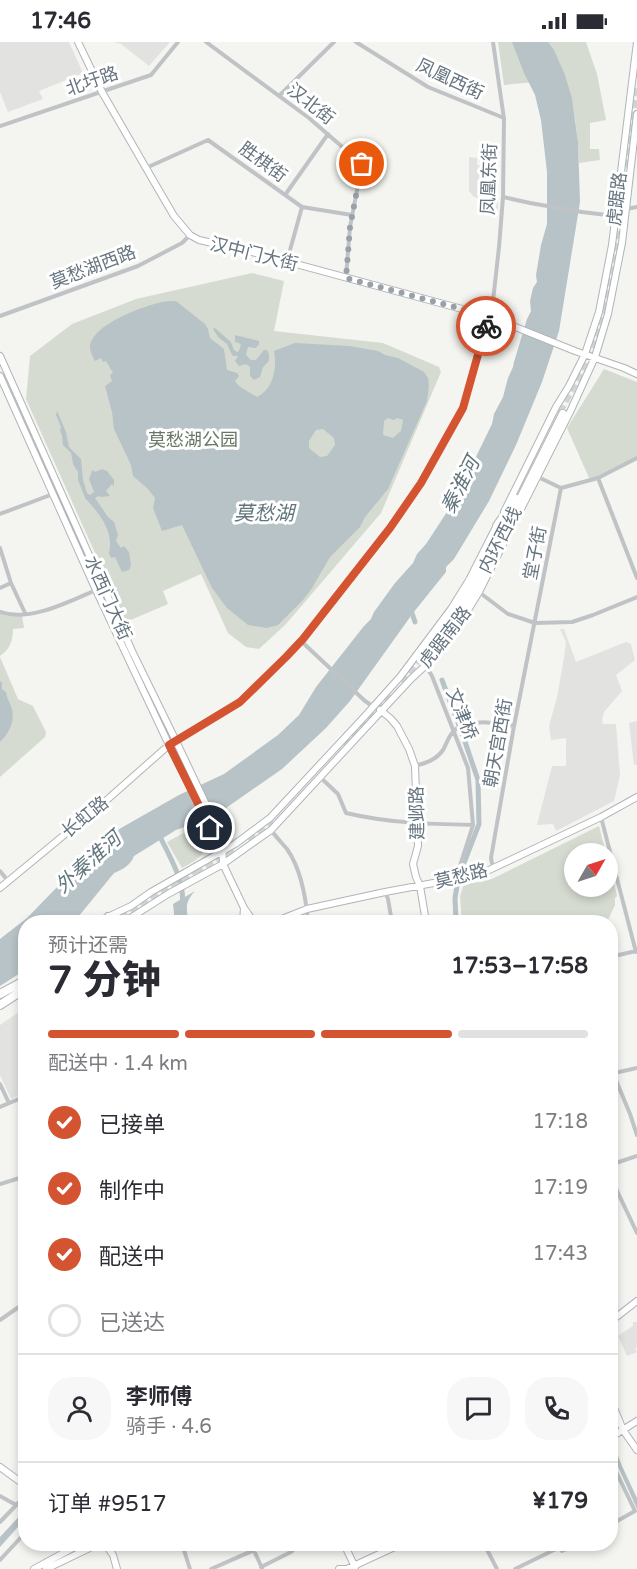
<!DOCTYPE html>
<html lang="zh">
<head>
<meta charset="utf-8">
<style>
	:root { --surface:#fff; --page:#f7f7f7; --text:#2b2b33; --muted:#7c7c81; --line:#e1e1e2; --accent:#d45331 }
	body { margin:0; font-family:"Varela Round","Noto Sans SC",sans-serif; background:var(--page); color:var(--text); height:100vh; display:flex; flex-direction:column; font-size:22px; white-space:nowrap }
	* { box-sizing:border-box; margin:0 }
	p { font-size:20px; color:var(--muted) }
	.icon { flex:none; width:33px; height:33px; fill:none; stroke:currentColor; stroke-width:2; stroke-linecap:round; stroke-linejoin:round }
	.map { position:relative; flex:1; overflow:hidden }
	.panel { position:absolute; left:18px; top:873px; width:600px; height:636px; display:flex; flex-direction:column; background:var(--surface); border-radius:24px; box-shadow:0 3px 9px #0003 }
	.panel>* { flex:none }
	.needle { width:39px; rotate:51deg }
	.controls { position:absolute; left:564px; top:801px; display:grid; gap:12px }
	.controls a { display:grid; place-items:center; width:54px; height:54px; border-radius:50%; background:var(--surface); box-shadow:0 3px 9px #0003; font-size:30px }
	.pin { position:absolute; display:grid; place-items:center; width:51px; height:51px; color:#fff; margin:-26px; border:3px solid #fff; border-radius:50%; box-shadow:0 2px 6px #0007 }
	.courier { position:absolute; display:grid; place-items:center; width:60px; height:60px; margin:-30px; border:4px solid #d45331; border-radius:50%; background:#fff; color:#222; box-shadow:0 2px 8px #0007 }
	.summary em { font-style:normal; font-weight:800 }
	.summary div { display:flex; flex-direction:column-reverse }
	.summary { display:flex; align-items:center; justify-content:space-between; height:102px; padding:0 30px }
	h1 { font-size:39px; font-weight:800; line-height:45px }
	.bar { display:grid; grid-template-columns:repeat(4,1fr); gap:9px 6px; align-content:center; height:72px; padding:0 30px }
	.bar i { height:8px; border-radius:4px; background:var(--line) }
	.bar .selected { background:var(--accent) }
	.bar p { grid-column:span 4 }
	.line { display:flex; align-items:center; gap:15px; padding:0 30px; border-top:2px solid var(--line) }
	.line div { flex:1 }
	.round { display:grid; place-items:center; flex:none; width:63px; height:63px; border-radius:24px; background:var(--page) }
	ol { padding:0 30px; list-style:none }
	li { display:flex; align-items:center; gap:18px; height:66px }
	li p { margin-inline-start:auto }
	li .icon { padding:6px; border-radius:50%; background:var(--accent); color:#fff; stroke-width:4 }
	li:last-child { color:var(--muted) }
	li i { width:33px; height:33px; border:3px solid var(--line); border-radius:50% }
	.status { display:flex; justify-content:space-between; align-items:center; height:42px; padding:0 30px; background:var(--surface); direction:ltr }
	.status svg { height:16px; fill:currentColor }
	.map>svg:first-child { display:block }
	.built { fill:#e2e3e1 }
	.green { fill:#d6dbd2 }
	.water { fill:#b7c3c6; fill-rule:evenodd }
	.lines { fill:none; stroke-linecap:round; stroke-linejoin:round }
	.river { stroke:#b7c3c6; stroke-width:5 }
	.highway-tunnel { stroke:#d0d4d4; stroke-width:8; stroke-dasharray:8 4; stroke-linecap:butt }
	.major-casing { stroke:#b1b5b8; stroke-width:8 }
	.highway-casing { stroke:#b2b6b8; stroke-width:10 }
	.minor { stroke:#c0c3c6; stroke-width:4 }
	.major { stroke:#fff; stroke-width:6 }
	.highway { stroke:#fff; stroke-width:8 }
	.done { stroke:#98a1a7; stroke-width:6; stroke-dasharray:0 10.8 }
	.route { stroke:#d45331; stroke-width:8 }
	.labels { text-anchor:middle; stroke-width:6; stroke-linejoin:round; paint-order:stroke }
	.street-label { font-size:18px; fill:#66757f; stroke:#fff }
	.park-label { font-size:18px; fill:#687764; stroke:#fff }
	.water-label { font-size:20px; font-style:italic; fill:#61767c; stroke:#fff }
</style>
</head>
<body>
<div class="status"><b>17:46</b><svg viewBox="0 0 49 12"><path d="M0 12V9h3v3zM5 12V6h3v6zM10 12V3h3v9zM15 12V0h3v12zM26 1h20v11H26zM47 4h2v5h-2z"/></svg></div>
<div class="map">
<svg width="637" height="1527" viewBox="0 0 637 1527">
	<rect width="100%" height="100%" fill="#f4f4f1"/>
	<!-- built -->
	<path class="built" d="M0,0H69L83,31L39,49L43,57L8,70L0,50Z
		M114,0H170L149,24L121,2Z
		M469,115L477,116V123L498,124V167H479L477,156L473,154L469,149Z
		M560,587H564L576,620L626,600L631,602L635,618L616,633L622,649L604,670L602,678L603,682H616L620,733L614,759L556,789L553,782L537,783L552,724H566V696L551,698L549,684L557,655L564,616L566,600Z
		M637,679V723H634L629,681Z
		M25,966V1051L11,1057L0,1033V983Z
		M637,1280V1305L635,1306L637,1310L627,1314L618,1294L633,1284V1280Z"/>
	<!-- green -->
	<path class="green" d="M498,0H586L597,32L606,78L590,81V107H599L600,118L579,121C578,93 575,65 566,37L504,43Z
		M252,231L284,239L274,289L383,301L439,325L441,330L381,471L286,582L259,607L246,605L228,591L201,532L163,549L168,562L126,580L26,357L30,314L72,282L136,257Z
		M604,327L637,340V416L598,436H589L567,386Z
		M0,571L7,574H22L24,586L13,587C13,599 10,607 0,614Z
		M0,615L18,657L33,664L46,690L45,695L0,735Z
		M198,783L207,800C204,815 195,819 182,826L167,800Z
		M599,784L606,811L574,812V844H608V816L617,854L615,856V863L607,880H462L460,854L464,842L479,840L480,838L492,837Z"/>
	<!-- water -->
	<path class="water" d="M512,0H548L554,8L565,33L572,56L578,100L580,160L559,289L542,340L516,403L489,459L454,517L446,525V530L413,571L350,659L326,686L282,727L226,766L196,781L176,788L134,814C131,823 122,828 114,831L74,880H26L25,928L0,944V897L27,876L98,803L121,786L179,753L224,732L278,693L299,673L316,645L364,584L371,577L374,570L395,541L413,521L417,512L426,502L447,470L460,444L467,437L470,427L492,382L494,372L503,355L508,336L513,325L514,320L527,277L531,269L530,259L533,246L537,240L536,233L541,203L547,182V130L541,78L535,53L524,31Z
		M176,259L205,282L208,287L210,296L224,307L227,328L237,331L239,334L235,339C240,347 250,350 257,355C274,346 277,326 274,309L295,301L350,304L378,309L385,313L398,316L424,330L428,336L429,344L427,359L388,447L379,458L365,475L360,485L330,515L312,546L303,558L278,583L267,586L248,583L227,566L212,546L182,483L162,489L153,466L155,456L148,447L133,434L131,423L114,387L112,370L105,344L112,339L110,333L113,331L106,319L103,320L101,316L95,319C93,315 90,310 90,305C91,283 143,264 162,260C166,259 172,259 176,259ZM388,376L394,378L397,376L403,378L401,389L393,396L383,393L384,379ZM323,387L334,396L335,403L327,414L320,415L309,406V399L316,388Z
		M215,286L231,300L234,308L237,310L239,309L241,302L235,300V293L259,299V302L256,306L248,305L246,313L251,318H256L264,308H267L269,312V319L263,325L260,335L254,338L250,334V325L246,322L239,324L235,319L238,314H233L231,311L227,302L218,295L213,287Z
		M57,369L66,390L69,405L81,417L83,438L87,451L90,453L94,450L89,437L92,429L93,428L95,430L102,427L107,429L114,438V444L112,442L106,449L110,454L102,455L98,454L95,456L108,475L114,480L118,493L116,499L121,506L124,504L129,510L131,524L129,528L122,530L115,515L111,516L109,511C114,489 100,473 87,458H86L78,438V430L73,422L71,411L63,403L62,394L60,388L61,385L56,373Z
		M0,639L2,641V647L6,650C7,656 9,659 11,664C16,678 10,690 0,700Z
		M195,849C184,861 187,866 188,880H175L173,862Z
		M610,1393L622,1424L637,1456V1467L611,1409Z
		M25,1468V1477L0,1505V1495Z"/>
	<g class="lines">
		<!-- river -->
		<path class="river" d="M410,565L415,580
			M442,638L459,683
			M158,791C168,811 186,841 182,863
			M456,880L455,856L457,844L462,826L479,782L478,738L461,688"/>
		<!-- highway-tunnel -->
		<path class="highway-tunnel" d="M606,268L618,200L637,46
			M559,370C578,335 596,301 603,262
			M400,639L422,613
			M343,702L390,651
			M247,796L263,785L271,778
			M197,833L238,808
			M109,880L199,826"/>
		<!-- major casing -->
		<g class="major-casing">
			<path id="major" d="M78,0L102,50L157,145L174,174L190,193L199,198L248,209L488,274L575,309L624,326L637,332
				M0,314L132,609L176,699L222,796L223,822L244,866L243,880
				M0,334L96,548L169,703L222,808
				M504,470L556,365L569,344L585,312L599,270L612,203L637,0
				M380,668L390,676L397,684L409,707L415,724L418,804L413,822L416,835L420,844L426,880
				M0,846L109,756L169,703
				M244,866L254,880
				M108,874L114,875L118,880
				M97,880L131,864L151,850L235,802L270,776L365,674L400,635L451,567L469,538L498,481
				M124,880L168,852L223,822L271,788L411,637L426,623L448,597L465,573L479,550L570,370L595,315L608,272L622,201L637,72
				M274,880L307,867L385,850L455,837L485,830L601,775L637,755
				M610,1280L637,1259
				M610,1356L623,1388L637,1408
				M610,1396L637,1379
				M0,1425L26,1444
				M105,1502L113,1513L117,1527
				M344,1502L355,1525
				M34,1527L80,1502
				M46,1527L98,1502
				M339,1527H347L401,1502"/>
		</g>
		<!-- highway casing -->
		<g class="highway-casing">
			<path id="highway" d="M497,484L516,457
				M457,565L484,520L501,487
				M425,616L458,573L478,542L563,372
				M0,952L26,938
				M0,963L26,946"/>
		</g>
		<!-- minor -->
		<path class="minor" d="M206,0L309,76L362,122L350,185L346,235
			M356,0L428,45L504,76
			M279,54L334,0
			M0,84L151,33L178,0
			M146,126L208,98L302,165L352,173
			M285,153L328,92
			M503,155L530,161L582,170L615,174L626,167L637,165
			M287,219L302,165
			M0,274L138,224L182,201L190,193
			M538,435L561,446
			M598,436L637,536
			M561,446L598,436L637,416
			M0,472L53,452
			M0,506L11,541L25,571
			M0,546L11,541
			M479,550L508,572L535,581L572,580L593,573L637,555
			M0,570C31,581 74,557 103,545
			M301,599L365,659L374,665
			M426,624L432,634L468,726L473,783L456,836
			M169,703L240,660L286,615L303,597L390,486L421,441L463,365L493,259L499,205L503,155L504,77L493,0
			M415,724C426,721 436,718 443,708C446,703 448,696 452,691C464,675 497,681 514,684
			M321,736L338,752L346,771C388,781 430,782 473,783
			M601,775L636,910
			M271,788C276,795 282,801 287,807C301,827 306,856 308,880
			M493,826L491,816L514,684L561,446
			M0,829L8,839
			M385,850L388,857L392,880
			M610,915L636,909
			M610,1011L616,1031
			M613,1031L630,1072L637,1093
			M610,1032L637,1026
			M0,1042L9,1061
			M0,1065L26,1054
			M610,1123L637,1114
			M610,1134L637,1191
			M0,1142L26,1134
			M0,1278L26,1260
			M610,1417L635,1469L610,1483
			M0,1454L16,1463
			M0,1480L26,1453
			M182,1502L190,1527
			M251,1502L262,1526
			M484,1502L497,1527
			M556,1502L562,1509L578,1502
			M0,1518L26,1490
			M261,1525L291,1510L299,1502
			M211,1527L268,1502
			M515,1527L558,1506"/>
		<!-- major -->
		<use href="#major" class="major"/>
		<!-- highway -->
		<use href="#highway" class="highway"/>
	</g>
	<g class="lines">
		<!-- done -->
		<path class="done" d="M362,122L350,185L346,236L488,274L486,284"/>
		<!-- route -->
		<path class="route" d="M210,786L169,703L240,660L286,615L303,597L390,486L421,441L463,366L486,284"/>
	</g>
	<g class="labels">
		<!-- street labels -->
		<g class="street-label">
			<text transform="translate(450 37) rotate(25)" y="6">凤凰西街</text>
			<text transform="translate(92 39) rotate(-19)" y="6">北圩路</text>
			<text transform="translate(311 62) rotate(38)" y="6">汉北街</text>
			<text transform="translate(263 120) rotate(36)" y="6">胜棋街</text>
			<text transform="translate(489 137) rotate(-88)" y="6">凤凰东街</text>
			<text transform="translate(617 157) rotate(-83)" y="6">虎踞路</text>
			<text transform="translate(254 212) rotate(14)" y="6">汉中门大街</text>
			<text transform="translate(93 225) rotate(-21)" y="6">莫愁湖西路</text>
			<text transform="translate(500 498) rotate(-63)" y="6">内环西线</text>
			<text transform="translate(535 511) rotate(-79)" y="6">堂子街</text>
			<text transform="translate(108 556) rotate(66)" y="6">水西门大街</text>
			<text transform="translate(445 595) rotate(-52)" y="6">虎踞南路</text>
			<text transform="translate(462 672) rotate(68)" y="6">文津桥</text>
			<text transform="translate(498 701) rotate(-80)" y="6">朝天宫西街</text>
			<text transform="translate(417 771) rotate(-91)" y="6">建邺路</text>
			<text transform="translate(85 775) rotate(-39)" y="6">长虹路</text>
			<text transform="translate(461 834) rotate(-14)" y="6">莫愁路</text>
		</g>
		<!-- park labels -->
		<g class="park-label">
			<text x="193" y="404">莫愁湖公园</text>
		</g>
		<!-- water labels -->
		<g class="water-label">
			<text transform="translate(460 443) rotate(-63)" y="7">秦淮河</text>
			<text x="264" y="478">莫愁湖</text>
			<text transform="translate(88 820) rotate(-42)" y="7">外秦淮河</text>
		</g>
	</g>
</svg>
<div class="controls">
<a><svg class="needle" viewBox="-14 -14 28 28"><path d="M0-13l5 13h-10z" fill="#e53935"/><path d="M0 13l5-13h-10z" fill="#7c7c81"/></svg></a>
</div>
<div class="pin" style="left:362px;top:122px;background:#ea580c"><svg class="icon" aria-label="bag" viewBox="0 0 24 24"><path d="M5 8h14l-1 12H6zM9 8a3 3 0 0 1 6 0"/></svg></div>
<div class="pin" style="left:210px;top:786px;background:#1f2937"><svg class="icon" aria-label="home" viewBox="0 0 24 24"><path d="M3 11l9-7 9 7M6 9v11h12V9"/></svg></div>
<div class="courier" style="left:486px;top:284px"><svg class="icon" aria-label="bike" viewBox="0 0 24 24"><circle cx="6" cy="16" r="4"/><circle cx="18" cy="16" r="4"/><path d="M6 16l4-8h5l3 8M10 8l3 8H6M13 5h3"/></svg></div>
<section class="panel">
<div class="summary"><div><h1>7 分钟</h1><p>预计还需</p></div><em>17:53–17:58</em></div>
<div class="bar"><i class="selected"></i><i class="selected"></i><i class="selected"></i><i></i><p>配送中 · 1.4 km</p></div>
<ol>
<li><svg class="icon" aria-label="check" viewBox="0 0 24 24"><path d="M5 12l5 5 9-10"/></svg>已接单<p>17:18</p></li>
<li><svg class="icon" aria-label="check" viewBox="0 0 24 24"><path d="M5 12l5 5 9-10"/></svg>制作中<p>17:19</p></li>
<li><svg class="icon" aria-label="check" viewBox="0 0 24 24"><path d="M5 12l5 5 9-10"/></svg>配送中<p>17:43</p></li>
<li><i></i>已送达</li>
</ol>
<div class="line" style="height:108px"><a class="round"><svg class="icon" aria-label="person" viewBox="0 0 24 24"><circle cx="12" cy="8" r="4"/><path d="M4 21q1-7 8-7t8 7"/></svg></a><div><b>李师傅</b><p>骑手 · 4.6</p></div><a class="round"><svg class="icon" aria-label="chat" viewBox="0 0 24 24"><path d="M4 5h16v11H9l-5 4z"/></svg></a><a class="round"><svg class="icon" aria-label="phone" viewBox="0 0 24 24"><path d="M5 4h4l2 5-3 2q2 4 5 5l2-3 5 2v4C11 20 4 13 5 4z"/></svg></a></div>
<div class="line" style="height:78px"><div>订单 #9517</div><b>¥179</b></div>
</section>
</div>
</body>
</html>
